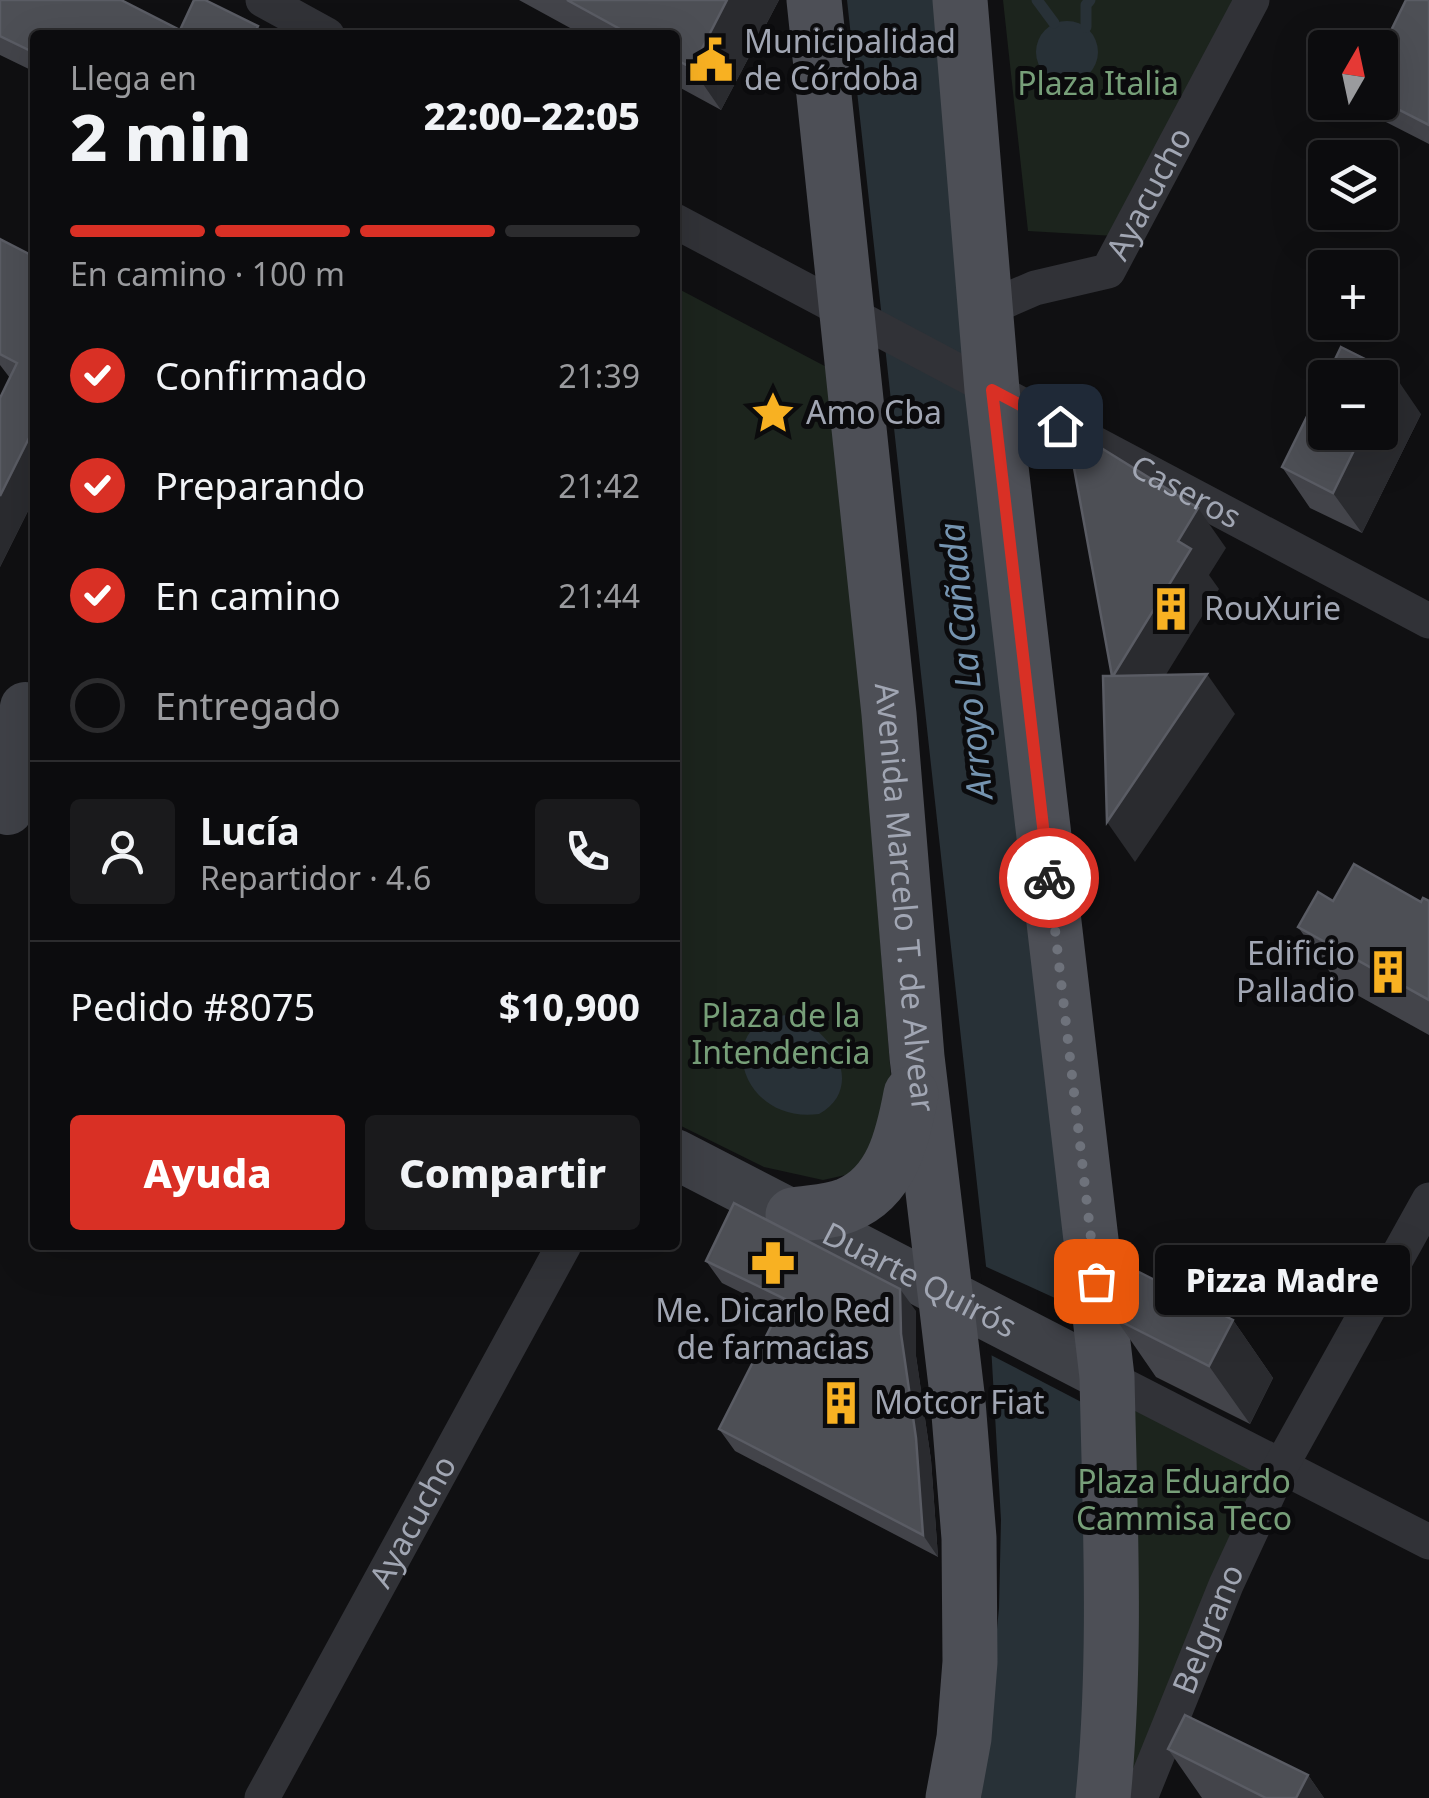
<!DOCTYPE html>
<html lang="es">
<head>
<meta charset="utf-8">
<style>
	:root { --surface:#0c0c0e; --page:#1a1a1c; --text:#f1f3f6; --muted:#9a9b9e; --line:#2c2c2e; --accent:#d93025 }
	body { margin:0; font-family:"Noto Sans",sans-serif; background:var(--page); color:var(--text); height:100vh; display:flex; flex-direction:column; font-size:38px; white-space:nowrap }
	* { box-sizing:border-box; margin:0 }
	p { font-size:32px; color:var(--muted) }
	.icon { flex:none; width:55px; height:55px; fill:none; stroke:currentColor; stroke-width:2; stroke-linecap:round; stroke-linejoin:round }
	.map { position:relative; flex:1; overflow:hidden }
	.sheet { position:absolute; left:30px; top:30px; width:650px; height:1220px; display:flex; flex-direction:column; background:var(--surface); border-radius:10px; box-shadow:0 10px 40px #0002,0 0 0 2px var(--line) }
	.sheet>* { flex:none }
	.needle { width:65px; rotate:9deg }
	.fabs { position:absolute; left:1308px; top:30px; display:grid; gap:20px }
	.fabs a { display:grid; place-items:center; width:90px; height:90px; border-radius:10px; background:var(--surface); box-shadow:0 10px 40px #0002,0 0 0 2px var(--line); font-size:50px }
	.pin { position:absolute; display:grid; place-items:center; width:85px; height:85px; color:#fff; margin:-42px; border-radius:20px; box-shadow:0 5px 15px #0006 }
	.courier { position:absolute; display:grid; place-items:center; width:100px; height:100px; margin:-50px; border:8px solid #d93025; border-radius:50%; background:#fff; color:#222; box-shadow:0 2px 12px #0007 }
	.bubble { position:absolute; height:70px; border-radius:10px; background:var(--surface); box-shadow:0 10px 40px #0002,0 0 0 2px var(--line); font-size:32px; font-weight:800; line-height:70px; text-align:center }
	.headline em { font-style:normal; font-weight:800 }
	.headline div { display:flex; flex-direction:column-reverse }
	.headline { display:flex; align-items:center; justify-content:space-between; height:170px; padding:0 40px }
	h1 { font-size:65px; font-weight:800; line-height:75px }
	.bar { display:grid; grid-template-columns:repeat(4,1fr); gap:15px 10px; align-content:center; height:120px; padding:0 40px }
	.bar i { height:12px; border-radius:8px; background:var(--line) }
	.bar .on { background:var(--accent) }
	.bar p { grid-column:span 4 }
	.line { display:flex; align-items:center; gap:25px; padding:0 40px; border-top:2px solid var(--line) }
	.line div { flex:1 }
	.round { display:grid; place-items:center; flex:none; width:105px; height:105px; border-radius:10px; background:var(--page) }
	ol { padding:0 40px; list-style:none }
	li { display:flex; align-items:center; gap:30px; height:110px }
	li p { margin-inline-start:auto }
	li .icon { padding:10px; border-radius:50%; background:var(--accent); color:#fff; stroke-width:4 }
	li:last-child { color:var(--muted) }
	li i { width:55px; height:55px; border:5px solid var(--line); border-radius:50% }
	.button { display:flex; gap:20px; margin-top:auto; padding:20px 40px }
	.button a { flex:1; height:115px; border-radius:10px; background:var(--accent); color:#fff; font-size:40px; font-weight:800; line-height:115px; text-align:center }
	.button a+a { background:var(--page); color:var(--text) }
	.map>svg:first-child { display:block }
	.green { fill:#1c241d }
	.water { fill:#283137 }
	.pier { fill:#101012 }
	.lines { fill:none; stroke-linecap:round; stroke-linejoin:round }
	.stream { stroke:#283137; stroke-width:11 }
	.street { stroke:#313237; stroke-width:35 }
	.secondary { stroke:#3f4147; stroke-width:50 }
	.primary { stroke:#4d4f56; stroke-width:55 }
	.wall { fill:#43444a }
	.shaded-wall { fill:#2a2b2f }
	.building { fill:#4d4f55; stroke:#5a5c64; stroke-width:2.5 }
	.done { stroke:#6e727b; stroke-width:10; stroke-dasharray:0 18 }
	.route { stroke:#d93025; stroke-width:12 }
	.labels { text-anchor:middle; stroke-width:10; stroke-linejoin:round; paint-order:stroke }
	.poi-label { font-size:32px; fill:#a1a6b3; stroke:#0b0b0d; text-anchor:start }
	.park-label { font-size:32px; fill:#779f79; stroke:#0b0b0d }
	.street-label { font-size:32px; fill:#a1a6b3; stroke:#0b0b0d }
	.water-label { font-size:35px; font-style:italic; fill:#7594b0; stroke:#0b0b0d }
</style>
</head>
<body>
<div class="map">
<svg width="1429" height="1798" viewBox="0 0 1429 1798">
	<rect width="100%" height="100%" fill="#101012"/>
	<!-- green -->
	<path class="green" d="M1003,0H1235L1115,236L1028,231Z
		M675,287L836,372L891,1078L887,1117L859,1172L823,1180L764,1167L675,1123Z
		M1107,1377L1281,1466L1140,1798L1111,1720Z"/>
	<!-- water -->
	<path class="water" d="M847,0H934L1090,1457L1085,1798H981L999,1608L1001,1520L987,1275Z
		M1036 52a31 31 0 1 1 62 0a31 31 0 1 1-62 0Z
		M787,1015C830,1024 868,1087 819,1114C738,1125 712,1019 787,1015Z"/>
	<!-- pier -->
	<path class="pier" d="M980,1264L1079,1309L1089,1406L987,1353Z"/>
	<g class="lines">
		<!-- stream -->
		<path class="stream" d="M1037,0L1054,23
			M1086,27V5L1090,0"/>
		<!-- street -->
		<g class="street">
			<path d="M263,0L327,35"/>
			<path id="s1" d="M675,221L1429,621"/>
			<path id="s2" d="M984,310L1035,288L1108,271L1252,0"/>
			<path d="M1107,1377L1429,1542"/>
			<path id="s3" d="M262,1798L564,1245"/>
			<path id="s4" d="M1140,1798L1226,1585L1281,1466L1429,1200"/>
		</g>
		<!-- secondary -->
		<g class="secondary">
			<path d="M8,810L25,707"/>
			<path id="s5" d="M675,1154L1107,1377"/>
		</g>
		<!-- primary -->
		<g class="primary">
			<path id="s6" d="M814,0L889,714L917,1057L958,1402L969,1538L970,1662L964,1738L953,1798"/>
			<path d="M960,0L992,390L1107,1377C1110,1517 1117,1658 1103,1798"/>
			<path d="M793,1215C811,1212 831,1212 847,1205C892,1187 903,1137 911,1094"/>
		</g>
	</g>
	<!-- wall -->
	<path class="wall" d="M0,0L180,30L35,35V72L0,55Z
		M519,0H779L721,110L675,85V35H583Z
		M1429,0V144L1382,120L1369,102H1380V53Z
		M0,239L35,497L0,567V398L10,378L0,365Z
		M1421,414L1362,533L1310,508L1282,467Z
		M1333,901H1429V1035L1339,985L1298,927Z
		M706,1261L916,1311V1356L931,1460L938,1557L735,1451L719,1429L779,1311L722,1283Z
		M1116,1319L1233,1320L1273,1378L1250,1424L1156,1377Z
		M1168,1749L1308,1775L1324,1798H1202Z"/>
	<!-- shaded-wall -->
	<path class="shaded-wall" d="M727,0H779L721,110L692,68Z
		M258,26L264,35H253Z
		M1393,373L1421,414L1362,533L1333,493L1363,432H1380V399Z
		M35,426V497L0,567V496Z
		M1198,508L1226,548L1209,575L1219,589L1141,715L1113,676L1178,541Z
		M1207,674L1235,714L1135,862L1107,822Z
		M900,1289L916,1311V1356L931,1460L938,1557L923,1535L901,1334Z
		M1233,1320L1273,1378L1250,1424L1209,1366Z
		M1308,1775L1324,1798H1296Z"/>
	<!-- building -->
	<path class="building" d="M0,0H121L180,30L194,0H205L258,26L253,35H35V53L0,36Z
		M567,0H727L692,68L675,59V35H631Z
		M1406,0H1429V125L1380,100V53Z
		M0,239L33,256L35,251V426L0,496V398L17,363L0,354Z
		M1341,347L1393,373L1380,399V378H1326Z
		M1325,380V432H1363L1333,493L1282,467Z
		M1077,433L1198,508L1178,541L1191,549L1113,676L1207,674L1107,822L1103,676H1112L1072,457Z
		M1354,864L1421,902L1423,898L1429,901V1000L1298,927L1318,892L1333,901Z
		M734,1203L900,1289L901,1334L916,1438L923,1535L719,1429L785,1299L706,1261Z
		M1139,1272L1233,1320L1209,1366L1116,1319Z
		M1185,1715L1308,1775L1296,1798H1266L1168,1749Z"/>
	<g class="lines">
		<!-- done -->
		<path class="done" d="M1049,878L1096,1281"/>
		<!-- route -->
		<path class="route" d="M1049,878L992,390L1060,426"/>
	</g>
	<!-- icons -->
	<defs>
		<g id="civic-bare" transform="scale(3.45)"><path d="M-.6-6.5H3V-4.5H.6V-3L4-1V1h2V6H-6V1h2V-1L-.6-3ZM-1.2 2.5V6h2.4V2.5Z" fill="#f8b122" stroke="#0b0b0d" stroke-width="2.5" paint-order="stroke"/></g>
		<g id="sight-bare" transform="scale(3.45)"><path d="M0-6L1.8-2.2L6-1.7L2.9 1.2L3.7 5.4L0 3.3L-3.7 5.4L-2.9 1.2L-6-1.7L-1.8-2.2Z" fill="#f8b122" stroke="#0b0b0d" stroke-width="2.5" paint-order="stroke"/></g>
		<g id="building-bare" transform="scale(3.45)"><path d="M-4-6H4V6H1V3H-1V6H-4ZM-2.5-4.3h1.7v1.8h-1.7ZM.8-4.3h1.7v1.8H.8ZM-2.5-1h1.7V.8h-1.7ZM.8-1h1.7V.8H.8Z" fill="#f8b122" stroke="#0b0b0d" stroke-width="2.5" paint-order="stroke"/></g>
		<g id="pharmacy-bare" transform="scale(3.45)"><path d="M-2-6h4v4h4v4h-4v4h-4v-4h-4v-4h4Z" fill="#f8b122" stroke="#0b0b0d" stroke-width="2.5" paint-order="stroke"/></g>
	</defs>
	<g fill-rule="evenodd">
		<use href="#civic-bare" x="711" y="60"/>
		<use href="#sight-bare" x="773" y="413"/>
		<use href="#building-bare" x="1171" y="609"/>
		<use href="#building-bare" x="1388" y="972"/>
		<use href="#pharmacy-bare" x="773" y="1263"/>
		<use href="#building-bare" x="841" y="1403"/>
	</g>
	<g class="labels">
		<!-- poi labels -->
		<g class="poi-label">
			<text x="744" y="53">Municipalidad<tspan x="744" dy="37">de Córdoba</tspan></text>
			<text x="806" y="424">Amo Cba</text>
			<text x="1204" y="620">RouXurie</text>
			<text x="1355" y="965" text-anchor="end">Edificio<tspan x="1355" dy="37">Palladio</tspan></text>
			<text x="773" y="1322" text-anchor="middle">Me. Dicarlo Red<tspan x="773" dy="37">de farmacias</tspan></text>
			<text x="874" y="1414">Motcor Fiat</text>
		</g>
		<!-- park labels -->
		<g class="park-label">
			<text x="1098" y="95">Plaza Italia</text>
			<text x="781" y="1027">Plaza de la<tspan x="781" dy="37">Intendencia</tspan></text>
			<text x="1184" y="1493">Plaza Eduardo<tspan x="1184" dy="37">Cammisa Teco</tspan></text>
		</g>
		<!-- street labels -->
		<g class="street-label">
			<text dy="11" stroke="none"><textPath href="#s2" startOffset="218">Ayacucho</textPath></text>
			<text dy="11" stroke="none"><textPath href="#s1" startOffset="578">Caseros</textPath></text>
			<text dy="11" stroke="none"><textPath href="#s6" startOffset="902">Avenida Marcelo T. de Alvear</textPath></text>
			<text dy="11" stroke="none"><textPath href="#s5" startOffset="275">Duarte Quirós</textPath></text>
			<text dy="11" stroke="none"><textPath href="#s3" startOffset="315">Ayacucho</textPath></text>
			<text dy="11" stroke="none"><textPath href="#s4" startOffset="182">Belgrano</textPath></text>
		</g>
		<!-- water labels -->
		<g class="water-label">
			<text transform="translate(966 661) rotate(-96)" y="12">Arroyo La Cañada</text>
		</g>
	</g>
</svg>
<div class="fabs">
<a><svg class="needle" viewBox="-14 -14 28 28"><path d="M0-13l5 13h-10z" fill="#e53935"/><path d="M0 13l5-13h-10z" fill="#9a9b9e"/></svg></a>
<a><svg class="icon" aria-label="layers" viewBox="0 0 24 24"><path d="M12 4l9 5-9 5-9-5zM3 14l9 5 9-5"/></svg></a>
<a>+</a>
<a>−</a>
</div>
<div class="pin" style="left:1096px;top:1281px;background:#ea580c"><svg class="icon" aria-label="bag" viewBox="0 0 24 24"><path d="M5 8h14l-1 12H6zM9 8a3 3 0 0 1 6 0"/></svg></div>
<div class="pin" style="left:1060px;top:426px;background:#1f2937"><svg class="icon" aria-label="home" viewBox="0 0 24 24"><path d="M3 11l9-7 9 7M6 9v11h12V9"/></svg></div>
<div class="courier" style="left:1049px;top:878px"><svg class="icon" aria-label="bike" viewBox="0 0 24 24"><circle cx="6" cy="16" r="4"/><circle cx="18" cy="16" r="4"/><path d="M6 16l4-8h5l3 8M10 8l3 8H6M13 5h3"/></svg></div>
<div class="bubble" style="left:1155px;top:1245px;width:255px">Pizza Madre</div>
<section class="sheet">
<div class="headline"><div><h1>2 min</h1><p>Llega en</p></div><em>22:00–22:05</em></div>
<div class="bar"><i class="on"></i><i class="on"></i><i class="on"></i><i></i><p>En camino · 100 m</p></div>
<ol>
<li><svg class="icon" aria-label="check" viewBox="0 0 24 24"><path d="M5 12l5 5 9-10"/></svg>Confirmado<p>21:39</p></li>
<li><svg class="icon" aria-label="check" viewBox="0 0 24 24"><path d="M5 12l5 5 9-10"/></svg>Preparando<p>21:42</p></li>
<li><svg class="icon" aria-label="check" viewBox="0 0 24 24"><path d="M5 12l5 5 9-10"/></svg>En camino<p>21:44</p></li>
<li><i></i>Entregado</li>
</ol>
<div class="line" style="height:180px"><a class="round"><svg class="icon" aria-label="person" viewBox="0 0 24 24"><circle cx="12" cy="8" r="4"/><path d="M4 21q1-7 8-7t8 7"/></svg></a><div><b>Lucía</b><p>Repartidor · 4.6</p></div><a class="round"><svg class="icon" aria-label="phone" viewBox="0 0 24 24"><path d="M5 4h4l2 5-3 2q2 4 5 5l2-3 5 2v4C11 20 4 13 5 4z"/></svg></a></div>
<div class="line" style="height:130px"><div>Pedido #8075</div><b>$10,900</b></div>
<div class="button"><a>Ayuda</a><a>Compartir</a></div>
</section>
</div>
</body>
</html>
